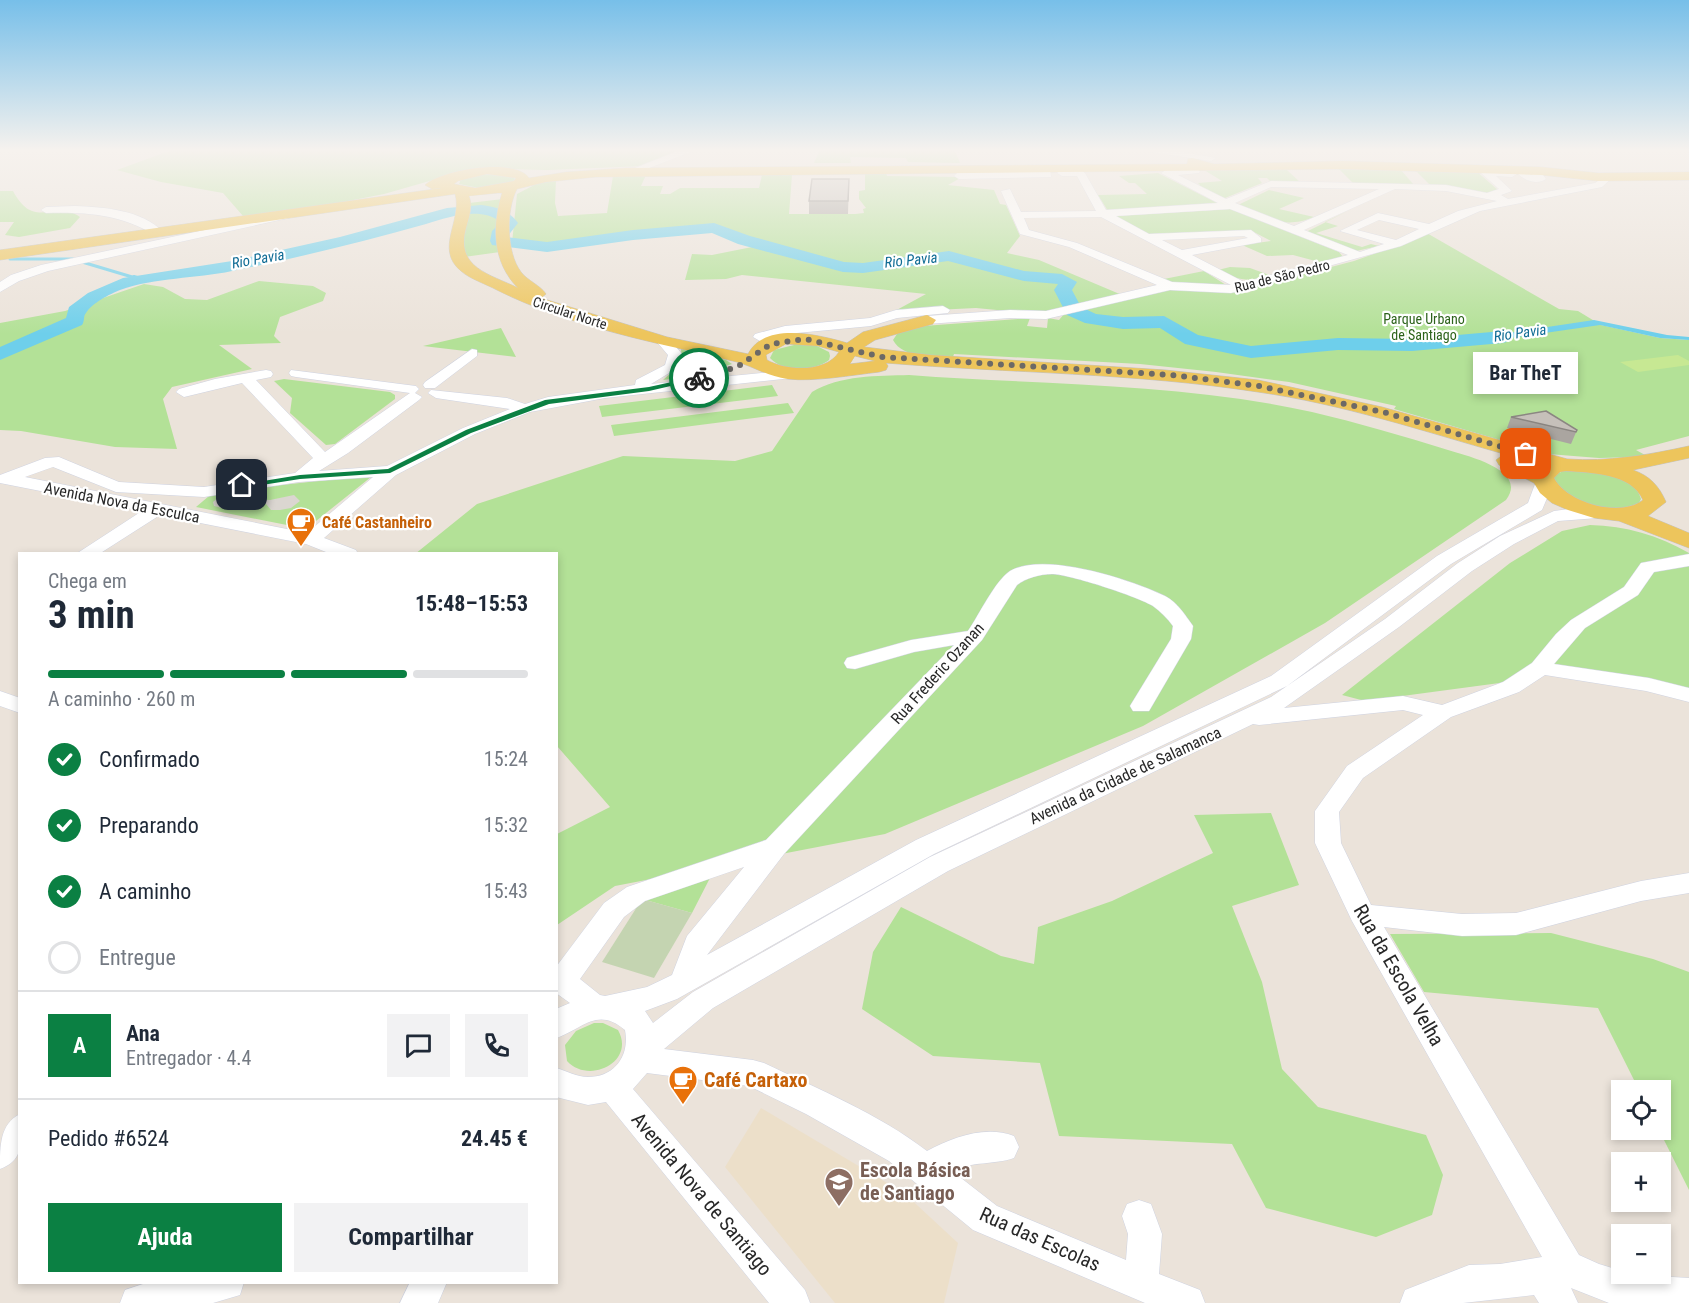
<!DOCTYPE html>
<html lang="pt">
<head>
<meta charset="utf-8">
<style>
	:root { --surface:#fff; --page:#f2f2f3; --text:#1f2937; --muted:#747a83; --line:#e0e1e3; --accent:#0b8043 }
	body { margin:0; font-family:"Roboto Condensed",sans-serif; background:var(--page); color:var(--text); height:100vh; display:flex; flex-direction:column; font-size:22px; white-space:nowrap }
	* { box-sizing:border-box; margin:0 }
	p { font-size:20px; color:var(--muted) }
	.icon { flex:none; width:33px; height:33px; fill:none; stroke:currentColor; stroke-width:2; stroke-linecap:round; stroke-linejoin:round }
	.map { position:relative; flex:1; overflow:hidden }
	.panel { position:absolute; left:18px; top:552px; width:540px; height:732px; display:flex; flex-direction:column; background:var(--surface); border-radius:0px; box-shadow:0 3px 9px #0003 }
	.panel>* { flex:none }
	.controls { position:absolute; left:1611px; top:1080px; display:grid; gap:12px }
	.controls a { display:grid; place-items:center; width:60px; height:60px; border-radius:0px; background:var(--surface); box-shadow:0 3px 9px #0003; font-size:30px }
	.pin { position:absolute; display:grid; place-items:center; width:51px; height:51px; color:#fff; margin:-26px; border-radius:12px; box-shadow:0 3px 9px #0006 }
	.courier { position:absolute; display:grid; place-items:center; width:60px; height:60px; margin:-30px; border:4px solid #0b8043; border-radius:50%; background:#fff; color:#222; box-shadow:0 2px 8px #0007 }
	.bubble { position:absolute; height:42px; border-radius:0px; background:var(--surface); box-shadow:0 3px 9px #0003; font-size:20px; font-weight:700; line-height:42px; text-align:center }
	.headline em { font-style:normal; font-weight:700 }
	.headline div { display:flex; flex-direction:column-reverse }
	.headline { display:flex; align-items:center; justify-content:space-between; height:102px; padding:0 30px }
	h1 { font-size:39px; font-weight:700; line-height:45px }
	.bar { display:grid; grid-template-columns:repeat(4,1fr); gap:9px 6px; align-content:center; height:72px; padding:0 30px }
	.bar i { height:8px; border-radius:4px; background:var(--line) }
	.bar .active { background:var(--accent) }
	.bar p { grid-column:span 4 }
	.line { display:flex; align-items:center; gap:15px; padding:0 30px; border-top:2px solid var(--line) }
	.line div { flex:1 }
	.round { display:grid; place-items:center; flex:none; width:63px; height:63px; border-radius:0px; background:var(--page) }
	ol { padding:0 30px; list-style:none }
	li { display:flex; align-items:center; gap:18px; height:66px }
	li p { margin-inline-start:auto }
	li .icon { padding:6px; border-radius:50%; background:var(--accent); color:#fff; stroke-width:4 }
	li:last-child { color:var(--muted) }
	li i { width:33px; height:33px; border:3px solid var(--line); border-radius:50% }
	.button { display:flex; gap:12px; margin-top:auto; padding:12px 30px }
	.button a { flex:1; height:69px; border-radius:0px; background:var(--accent); color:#fff; font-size:24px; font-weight:700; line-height:69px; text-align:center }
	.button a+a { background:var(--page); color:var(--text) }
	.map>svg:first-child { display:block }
	.education { fill:#ecdfc9 }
	.green { fill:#b3e197 }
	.cemetery { fill:#c4d4b1 }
	.pitch { fill:#c7e893 }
	.plaza { fill:#dbd6d1 }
	.water { fill:#6ecfeb }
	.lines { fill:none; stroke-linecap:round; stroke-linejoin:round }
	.stream-far1 { stroke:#6ecfeb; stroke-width:3 }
	.stream { stroke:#6ecfeb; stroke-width:4 }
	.river { fill:#6ecfeb; fill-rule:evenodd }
	.minor-casing { stroke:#cfd3e1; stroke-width:1 }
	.major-casing { stroke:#c3c3c3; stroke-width:1 }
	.minor { fill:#fff; fill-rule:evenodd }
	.major { fill:#edc55c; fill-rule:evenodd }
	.wall { fill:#aaa5a0 }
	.building { fill:#c6c0ba; stroke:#8b8682; stroke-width:1.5 }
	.route { fill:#0b8043 }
	.done { stroke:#6c6966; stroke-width:6; stroke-dasharray:0 10.8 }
	.labels { text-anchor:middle; stroke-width:4.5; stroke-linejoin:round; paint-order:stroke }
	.far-street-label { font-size:14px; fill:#282828; stroke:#fff }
	.far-park-label { font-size:14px; fill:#2d631b; stroke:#fff }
	.far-water-label { font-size:15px; font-style:italic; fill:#106c95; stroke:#fff }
	.street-label { font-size:16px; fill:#282828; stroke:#fff }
	.food-label { font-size:16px; font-weight:bold; fill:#c56008; stroke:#fff; text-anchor:start }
	.near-street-label { font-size:20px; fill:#282828; stroke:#fff }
	.near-food-label { font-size:20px; font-weight:bold; fill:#c56008; stroke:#fff; text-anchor:start }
	.near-education-label { font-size:20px; font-weight:bold; fill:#785e54; stroke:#fff; text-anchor:start }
</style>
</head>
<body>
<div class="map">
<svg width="1689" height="1303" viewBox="0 0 1689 1303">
	<rect width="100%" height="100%" fill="#ebe3da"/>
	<!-- education -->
	<path class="education" d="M761,1108L904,1193L958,1243L944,1303H835L725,1167Z"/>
	<!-- green -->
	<path class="green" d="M169,151H679L644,166L547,170L475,168L384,194L333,204L243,216L223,193L161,182L117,170Z
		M819,151H955L960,163L908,162L906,158L850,157L851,163H814Z
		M1332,167L1400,169L1414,185L1353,183L1340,170Z
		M1239,168H1289L1291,170H1287L1302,184H1273L1267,178H1258L1262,183L1225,198L1194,186L1200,185L1198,183L1222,181L1204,170Z
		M1414,169L1475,170L1498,190L1483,194L1431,186Z
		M865,173H886L887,176L962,177L948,185L994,190L1000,204L1006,205L1020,236L1007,253L1039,260L1122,295L1041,314L976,308L893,312L926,294L742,275L726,279L685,280L692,254L712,255L757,246L719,228L698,227L565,245L512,243L517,194L538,183L556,180L555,203L558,216L607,213L613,176L646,175L641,186H663L660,194H670L680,188H759L762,175H792L789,214H855L864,213L863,209L866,208L859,199V191L865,190Z
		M1158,173L1219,204L1108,211L1098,195L1147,194L1135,183H1129L1119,176Z
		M483,174L513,177L515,179L513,182L484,189L459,184L461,179Z
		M1269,190L1304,198L1279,209L1314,217C1282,230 1268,217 1238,205Z
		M0,191H13C35,232 54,198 80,217L70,228L19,237L5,235L14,222H0Z
		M503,199L496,233L500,252L464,257L460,242L469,203Z
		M1231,209L1339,252L1343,257L1323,263L1293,255L1267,256L1242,245L1271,241L1252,231L1150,235L1115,216Z
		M1348,211L1325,222L1338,226L1316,233L1362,247L1371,244L1379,246L1356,251L1306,232Z
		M1425,232L1559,309L1578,311L1601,325L1660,338L1689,340V436L1636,450L1645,455L1635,457L1599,458L1548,454L1394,409L1396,406L1289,382L1216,372L1140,364L954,354L953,357C935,356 903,359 893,340L899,331L910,327L1030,318L1027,326L1047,328L1048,318L1059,320L1065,313L1102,323L1165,325L1178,337L1181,331C1154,307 1106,337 1081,309L1165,289L1247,293L1255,290L1251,288L1354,261L1407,242Z
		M1230,267L1250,268L1272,276C1250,282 1237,281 1218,270Z
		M1204,271L1226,285H1177L1164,279Z
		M259,281L313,286L326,293L323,301L280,317L274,336L281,343L219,345L252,369L172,387L163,399L177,449L115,447L21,431L0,430V323L65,311L144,284L163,287L185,299L207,300Z
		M501,328L516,357L423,346Z
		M798,344L817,346L829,352L830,356L829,360C815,371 783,373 770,358L774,350Z
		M681,349L726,360L732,364L692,376L663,380L682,363Z
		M909,375C1041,385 1184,383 1312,412C1358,423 1404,436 1448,450C1467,456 1529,470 1506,500L1325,623L1143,726L885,834L615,886L557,925V834L610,807L557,746L556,554H415L477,504L623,456L735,461L772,451L812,392C840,375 878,376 909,375Z
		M284,379L390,392L395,395V399L335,444L326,445L290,413L292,398L274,381Z
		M772,385L778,396L602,417L599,406Z
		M788,403L794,413L614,436L611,425Z
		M1563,471C1585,471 1635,472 1641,499L1639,503C1609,516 1583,502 1555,490L1553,476Z
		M364,476L371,477L311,525L297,527L196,507L209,496L253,488Z
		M1590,525C1626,526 1658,535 1689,553V691L1537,664L1507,682L1365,701L1342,695L1510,563L1562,531Z
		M1271,813L1299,885L1232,906L1262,982L1282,1069L1318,1107L1426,1135L1443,1175L1432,1215L1376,1237L1266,1208L1232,1144L1059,1136L1040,1063L933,1056L862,1009L873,952L901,907L1001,956L1034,964L1038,927L1112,901L1213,853L1194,815Z
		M711,876L692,913L642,899Z
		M1551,933L1653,959L1689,972V1190L1659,1130L1660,1090H1639L1598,1008L1424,992L1390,934Z
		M594,1023H603L618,1030C636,1062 589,1085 567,1061L565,1045L576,1031Z"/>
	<!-- cemetery -->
	<path class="cemetery" d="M642,899L692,913L654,978L602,962Z"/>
	<!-- pitch -->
	<path class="pitch" d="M1678,355L1689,361V365L1638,372L1620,362Z"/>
	<!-- plaza -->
	<path class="plaza" d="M236,493L245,495L247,499L270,500L294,495L300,501L291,508L280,510H271L266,504L243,503L226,509L214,506L213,502L220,496Z"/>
	<!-- water -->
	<path class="water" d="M1594,320L1667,335L1689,337V340L1660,338L1600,325L1503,339L1462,340Z"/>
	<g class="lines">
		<!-- stream-far1 -->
		<path class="stream-far1" d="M10,259H72L139,279"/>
		<!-- stream -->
		<path class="stream" d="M134,277L143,280"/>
		<!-- river -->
		<path class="river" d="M481,205C496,207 509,210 518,223L507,237L547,242L633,230L714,223L750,236L844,262L863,263L949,251L1024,271L1062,274L1077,282L1072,290L1081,307L1096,314L1123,317L1164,316L1198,335L1251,346L1338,338L1412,339L1503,331L1510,333L1513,337L1510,341L1503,343L1412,351L1338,350L1251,358L1185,344L1160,328L1123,329L1085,323L1067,315L1054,290L1058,284L1024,281L948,261L863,273L843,272L738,244L712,233L633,240L547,252L492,245L490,241L492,231L501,222C480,206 449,217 426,224C362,242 297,258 232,271C195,279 156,277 120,290C110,294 92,303 86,313C83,316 85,321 82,325L0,360V347L66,318L69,307L88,293L123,278L232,261L340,237L447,208Z"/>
		<!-- minor casing -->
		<g class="minor-casing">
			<path id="minor" d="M678,151H693L644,170L635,168Z
				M1145,151H1177L1216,158L1211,161Z
				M1045,165L1050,168L1051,177L959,179L954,176L959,171L1041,172L1040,168Z
				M1195,168L1200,171L1199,173L1178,175L1226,199L1271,181L1446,185L1487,193L1499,189L1481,173L1486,170L1516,172L1517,174L1512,177L1496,176L1512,191L1501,195L1508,199L1595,183L1608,174L1613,177L1602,187L1480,211L1401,246L1231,293L1170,290L1046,319L1010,318L927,324L920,320L927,316L1010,310L1046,311L1157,285L1069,247L1020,234L1001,191L1010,189L1021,212L1096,211L1077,176H1062L1057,173C1063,168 1079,168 1085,173L1106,210L1218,203L1161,173L1166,170ZM1271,187L1379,189L1294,226L1235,203ZM1395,189L1446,191L1497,201L1458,211L1429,224L1378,213L1340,231L1384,244L1360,252L1304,230ZM1230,209L1348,255L1244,282L1192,255L1261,242V238L1251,230L1149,234L1116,216ZM1101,217L1231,285L1172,282L1077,243L1029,230L1024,218ZM1379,220L1419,229L1396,240L1357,230ZM1244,236L1248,238L1182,250L1162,240Z
				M1523,171L1532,175L1533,172H1541L1546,179C1538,185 1525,181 1518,174Z
				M75,206C104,207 142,210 163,232L153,234C119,214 85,212 46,213L41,210L46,207Z
				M289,212L293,213V217L48,271L19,281L0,292V282L11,275L41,265Z
				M943,306L950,310L948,313L897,318L871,326L786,334L760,341L753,337L755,334L785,326L870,318L896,310Z
				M664,338L669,339L682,354L679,367L651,384L792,370L799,374L792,378L605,398L530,412L475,434L396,475L324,538L356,550L358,554H331L306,544L160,515L99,554H76L142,511L0,483V475L45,458L59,457L119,482L204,487L295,473L313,458L242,383L184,397L176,392L179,389L215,379L266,370L271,371L273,374L271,377L256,380L325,452L410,393L296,377L291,376L289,373L291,370L416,386L419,389L415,393L422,397L419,400L348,453L319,471L387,466L463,428L510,409L436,398L428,393L431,390L507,398L525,404L548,397L635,385L636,380L665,365L668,355L657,342ZM53,467L116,492L204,497L299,482L373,477L307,533L25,477Z
				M472,349L477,350V356L435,388H425L423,385L425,382Z
				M1544,479L1553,484L1542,510L1451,564L1287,686L934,854L677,999L645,1011L653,1023L693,992L930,857L1271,697L1385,619L1458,563L1500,536L1554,511L1584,507L1611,509L1614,513L1611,517L1558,521L1514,544L1472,571L1399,627L1284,708L1403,696L1442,705L1503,682L1532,663L1556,634L1571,620L1624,587L1641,563L1689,554V566L1654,572L1638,595L1585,628L1554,664L1649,678L1689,688V702L1646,691L1545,675L1519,692L1451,717L1363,778L1339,812L1341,843L1371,905L1462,914L1516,913L1641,881L1689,873V893L1641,901L1516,935L1462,936L1384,927L1579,1255L1599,1264L1622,1271V1274L1689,1278V1303H1609L1571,1288L1578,1303H1539L1534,1295L1463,1303H1400L1405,1290L1469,1265L1500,1264L1542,1257L1352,921L1315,843V811L1347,766L1423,715L1403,710L1259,725L1253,724L948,871L713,1008L664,1049L753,1060L764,1063C818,1089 879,1114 927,1151C953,1137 986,1125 1014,1136L1019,1147L1014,1158C994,1165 972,1161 952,1171L997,1206L1126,1260L1128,1234L1122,1216L1127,1204L1139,1200L1151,1204L1162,1234L1159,1274L1200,1290L1205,1303H1145L973,1230L889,1161L806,1114L749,1086L647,1073L633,1089L805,1290L810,1303H769L606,1102L588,1105L556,1097V1068C567,1071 577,1077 588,1077C615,1077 630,1055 625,1030C597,1006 583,1029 556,1038V1009L570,1003L556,993V967L604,903L627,887L766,840L954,645L914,652L855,669L847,668L844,663L847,658L911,640L968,631C979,615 995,581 1010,571C1044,551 1132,580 1165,596C1178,603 1185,615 1193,626L1191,639L1149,711H1133L1130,706L1171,639L1173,626C1167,618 1161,612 1153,606C1139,597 1069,574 1052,574C1040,574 1026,578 1017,585L982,640L784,854L707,955L916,840L1271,676L1437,556L1528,503L1535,484ZM744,867L687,936L672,975L647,987L605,996L600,995L580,979L624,917L645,901Z
				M0,691L20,698V713L0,706Z
				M20,1114C20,1138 27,1159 0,1169C0,1145 0,1124 20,1114Z
				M149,1282H244L240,1295L213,1303H120L125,1290Z
				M410,1282H447L438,1303H400Z"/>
		</g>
		<!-- major casing -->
		<g class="major-casing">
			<path id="major" d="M1192,158L1214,164L1343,161L1541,167L1598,173L1689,172V180L1598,181L1541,175L1343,169L596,177L546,182L517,189C506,210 506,252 521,272C528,281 540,285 546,294L541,298L667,337L748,354C765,321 819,335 847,343L863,332L927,315L936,320L933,324L875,340L864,347L930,355L1165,370L1258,380L1382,407L1567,459C1608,462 1648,455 1689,446V458L1633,470C1650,476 1659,486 1666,502L1648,516L1689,533V548L1619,521L1594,518L1568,510L1552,503L1540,493L1534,483L1499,465L1496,460L1504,454C1423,431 1342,404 1258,392C1135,373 1010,373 886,363L888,366L886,370L879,372C853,375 813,382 788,379C769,377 755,367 737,362C655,342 573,328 497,290C486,284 470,279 461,271C434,249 463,220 455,194L0,260V250L442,188L432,189L425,185C441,170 515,157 529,178L566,172L626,168L1187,164L1188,159ZM487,174L516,178L514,181L475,188L454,184L458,181ZM498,193H502C492,226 492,262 518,288C490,274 455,268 466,228C469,217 473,207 469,196ZM786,344L818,346L839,352C826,373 786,371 767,360L766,355ZM855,356L875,361L850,364ZM1523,460L1542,465L1539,468ZM1566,471C1592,473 1631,473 1643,500C1620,518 1567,503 1554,478L1560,472Z"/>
		</g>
		<!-- minor -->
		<use href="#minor" class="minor"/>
		<!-- major -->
		<use href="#major" class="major"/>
	</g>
	<!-- wall -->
	<path class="wall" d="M849,179L848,214H809V201Z
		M1511,417L1577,430L1571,444L1507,428Z"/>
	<!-- building -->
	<path class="building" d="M812,179H849L848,201H809Z
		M1546,411L1577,430L1576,432L1511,417Z"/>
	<!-- sky -->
	<linearGradient id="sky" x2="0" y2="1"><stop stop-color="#77bfe9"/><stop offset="0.45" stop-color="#f6f2ee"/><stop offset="1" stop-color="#f6f2ee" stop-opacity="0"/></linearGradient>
	<rect width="1689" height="334" fill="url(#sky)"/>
	<!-- route -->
	<path class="route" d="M699,376L701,379L649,391L549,404L471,433L390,473L300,479L242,488L238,485L300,475L388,469L466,430L545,400L649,387Z"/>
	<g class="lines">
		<!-- done -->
		<path class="done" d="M699,378L737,367L771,344L805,339L882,357L1172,375L1259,386L1383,412L1526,454"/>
	</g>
	<!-- icons -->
	<defs>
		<g id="cafe-pin" transform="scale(1.5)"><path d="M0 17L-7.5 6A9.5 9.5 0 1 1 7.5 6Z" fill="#e8710a" stroke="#fff"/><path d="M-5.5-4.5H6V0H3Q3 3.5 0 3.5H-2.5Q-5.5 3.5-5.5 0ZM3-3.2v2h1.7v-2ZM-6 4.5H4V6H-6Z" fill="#fff"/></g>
		<g id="school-pin" transform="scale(1.5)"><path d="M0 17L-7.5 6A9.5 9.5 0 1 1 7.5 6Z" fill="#8d6e63" stroke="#fff"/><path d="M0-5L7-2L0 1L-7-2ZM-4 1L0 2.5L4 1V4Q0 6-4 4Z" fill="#fff"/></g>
	</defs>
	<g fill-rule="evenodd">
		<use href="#cafe-pin" x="301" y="522"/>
		<use href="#cafe-pin" x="683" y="1080"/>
		<use href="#school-pin" x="839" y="1182"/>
	</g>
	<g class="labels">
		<!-- far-street labels -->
		<g class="far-street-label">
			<text transform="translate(1282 276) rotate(-14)" y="5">Rua de São Pedro</text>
			<text transform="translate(570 313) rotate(18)" y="5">Circular Norte</text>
		</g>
		<!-- far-park labels -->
		<g class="far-park-label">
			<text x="1424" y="324">Parque Urbano<tspan x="1424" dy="16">de Santiago</tspan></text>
		</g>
		<!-- far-water labels -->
		<g class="far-water-label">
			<text transform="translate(258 259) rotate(-10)" y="5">Rio Pavia</text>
			<text transform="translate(911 260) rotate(-6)" y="5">Rio Pavia</text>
			<text transform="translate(1520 333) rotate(-8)" y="5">Rio Pavia</text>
		</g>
		<!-- street labels -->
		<g class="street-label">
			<text transform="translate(122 502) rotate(11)" y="6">Avenida Nova da Esculca</text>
			<text transform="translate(937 673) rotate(-48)" y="6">Rua Frederic Ozanan</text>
			<text transform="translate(1125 775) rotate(-25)" y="6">Avenida da Cidade de Salamanca</text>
		</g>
		<!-- food labels -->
		<g class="food-label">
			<text x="322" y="528">Café Castanheiro</text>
		</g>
		<!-- near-street labels -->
		<g class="near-street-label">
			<text transform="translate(1399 975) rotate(60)" y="7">Rua da Escola Velha</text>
			<text transform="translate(702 1194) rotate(50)" y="7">Avenida Nova de Santiago</text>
			<text transform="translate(1040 1239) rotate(24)" y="7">Rua das Escolas</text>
		</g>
		<!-- near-food labels -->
		<g class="near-food-label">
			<text x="704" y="1087">Café Cartaxo</text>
		</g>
		<!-- near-education labels -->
		<g class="near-education-label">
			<text x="860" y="1177">Escola Básica<tspan x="860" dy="23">de Santiago</tspan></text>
		</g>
	</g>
</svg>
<div class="controls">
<a><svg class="icon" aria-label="locate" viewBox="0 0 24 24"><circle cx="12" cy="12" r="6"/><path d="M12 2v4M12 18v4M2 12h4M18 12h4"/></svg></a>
<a>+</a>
<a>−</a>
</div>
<div class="pin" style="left:1526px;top:454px;background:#ea580c"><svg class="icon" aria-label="bag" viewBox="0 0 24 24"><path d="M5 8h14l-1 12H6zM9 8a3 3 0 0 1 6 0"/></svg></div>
<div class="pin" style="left:242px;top:485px;background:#1f2937"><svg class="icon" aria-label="home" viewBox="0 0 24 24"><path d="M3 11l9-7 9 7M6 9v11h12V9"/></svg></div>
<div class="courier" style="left:699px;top:378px"><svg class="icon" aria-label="bike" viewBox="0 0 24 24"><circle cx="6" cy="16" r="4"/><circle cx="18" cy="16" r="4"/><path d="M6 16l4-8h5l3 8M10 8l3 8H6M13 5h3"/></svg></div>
<div class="bubble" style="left:1473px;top:352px;width:105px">Bar TheT</div>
<section class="panel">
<div class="headline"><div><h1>3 min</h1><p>Chega em</p></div><em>15:48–15:53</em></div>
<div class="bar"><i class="active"></i><i class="active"></i><i class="active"></i><i></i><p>A caminho · 260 m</p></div>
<ol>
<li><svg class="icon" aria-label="check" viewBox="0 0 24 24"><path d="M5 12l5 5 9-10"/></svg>Confirmado<p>15:24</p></li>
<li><svg class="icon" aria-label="check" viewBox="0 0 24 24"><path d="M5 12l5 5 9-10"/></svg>Preparando<p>15:32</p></li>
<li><svg class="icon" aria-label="check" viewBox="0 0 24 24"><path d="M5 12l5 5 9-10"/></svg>A caminho<p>15:43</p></li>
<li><i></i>Entregue</li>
</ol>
<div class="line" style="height:108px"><b class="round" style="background:var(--accent);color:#fff">A</b><div><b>Ana</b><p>Entregador · 4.4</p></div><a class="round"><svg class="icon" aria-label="chat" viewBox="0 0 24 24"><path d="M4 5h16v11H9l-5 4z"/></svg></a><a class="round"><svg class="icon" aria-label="phone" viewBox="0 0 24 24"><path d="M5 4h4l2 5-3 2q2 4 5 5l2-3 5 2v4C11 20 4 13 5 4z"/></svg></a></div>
<div class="line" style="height:78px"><div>Pedido #6524</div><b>24.45 €</b></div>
<div class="button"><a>Ajuda</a><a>Compartilhar</a></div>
</section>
</div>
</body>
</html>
